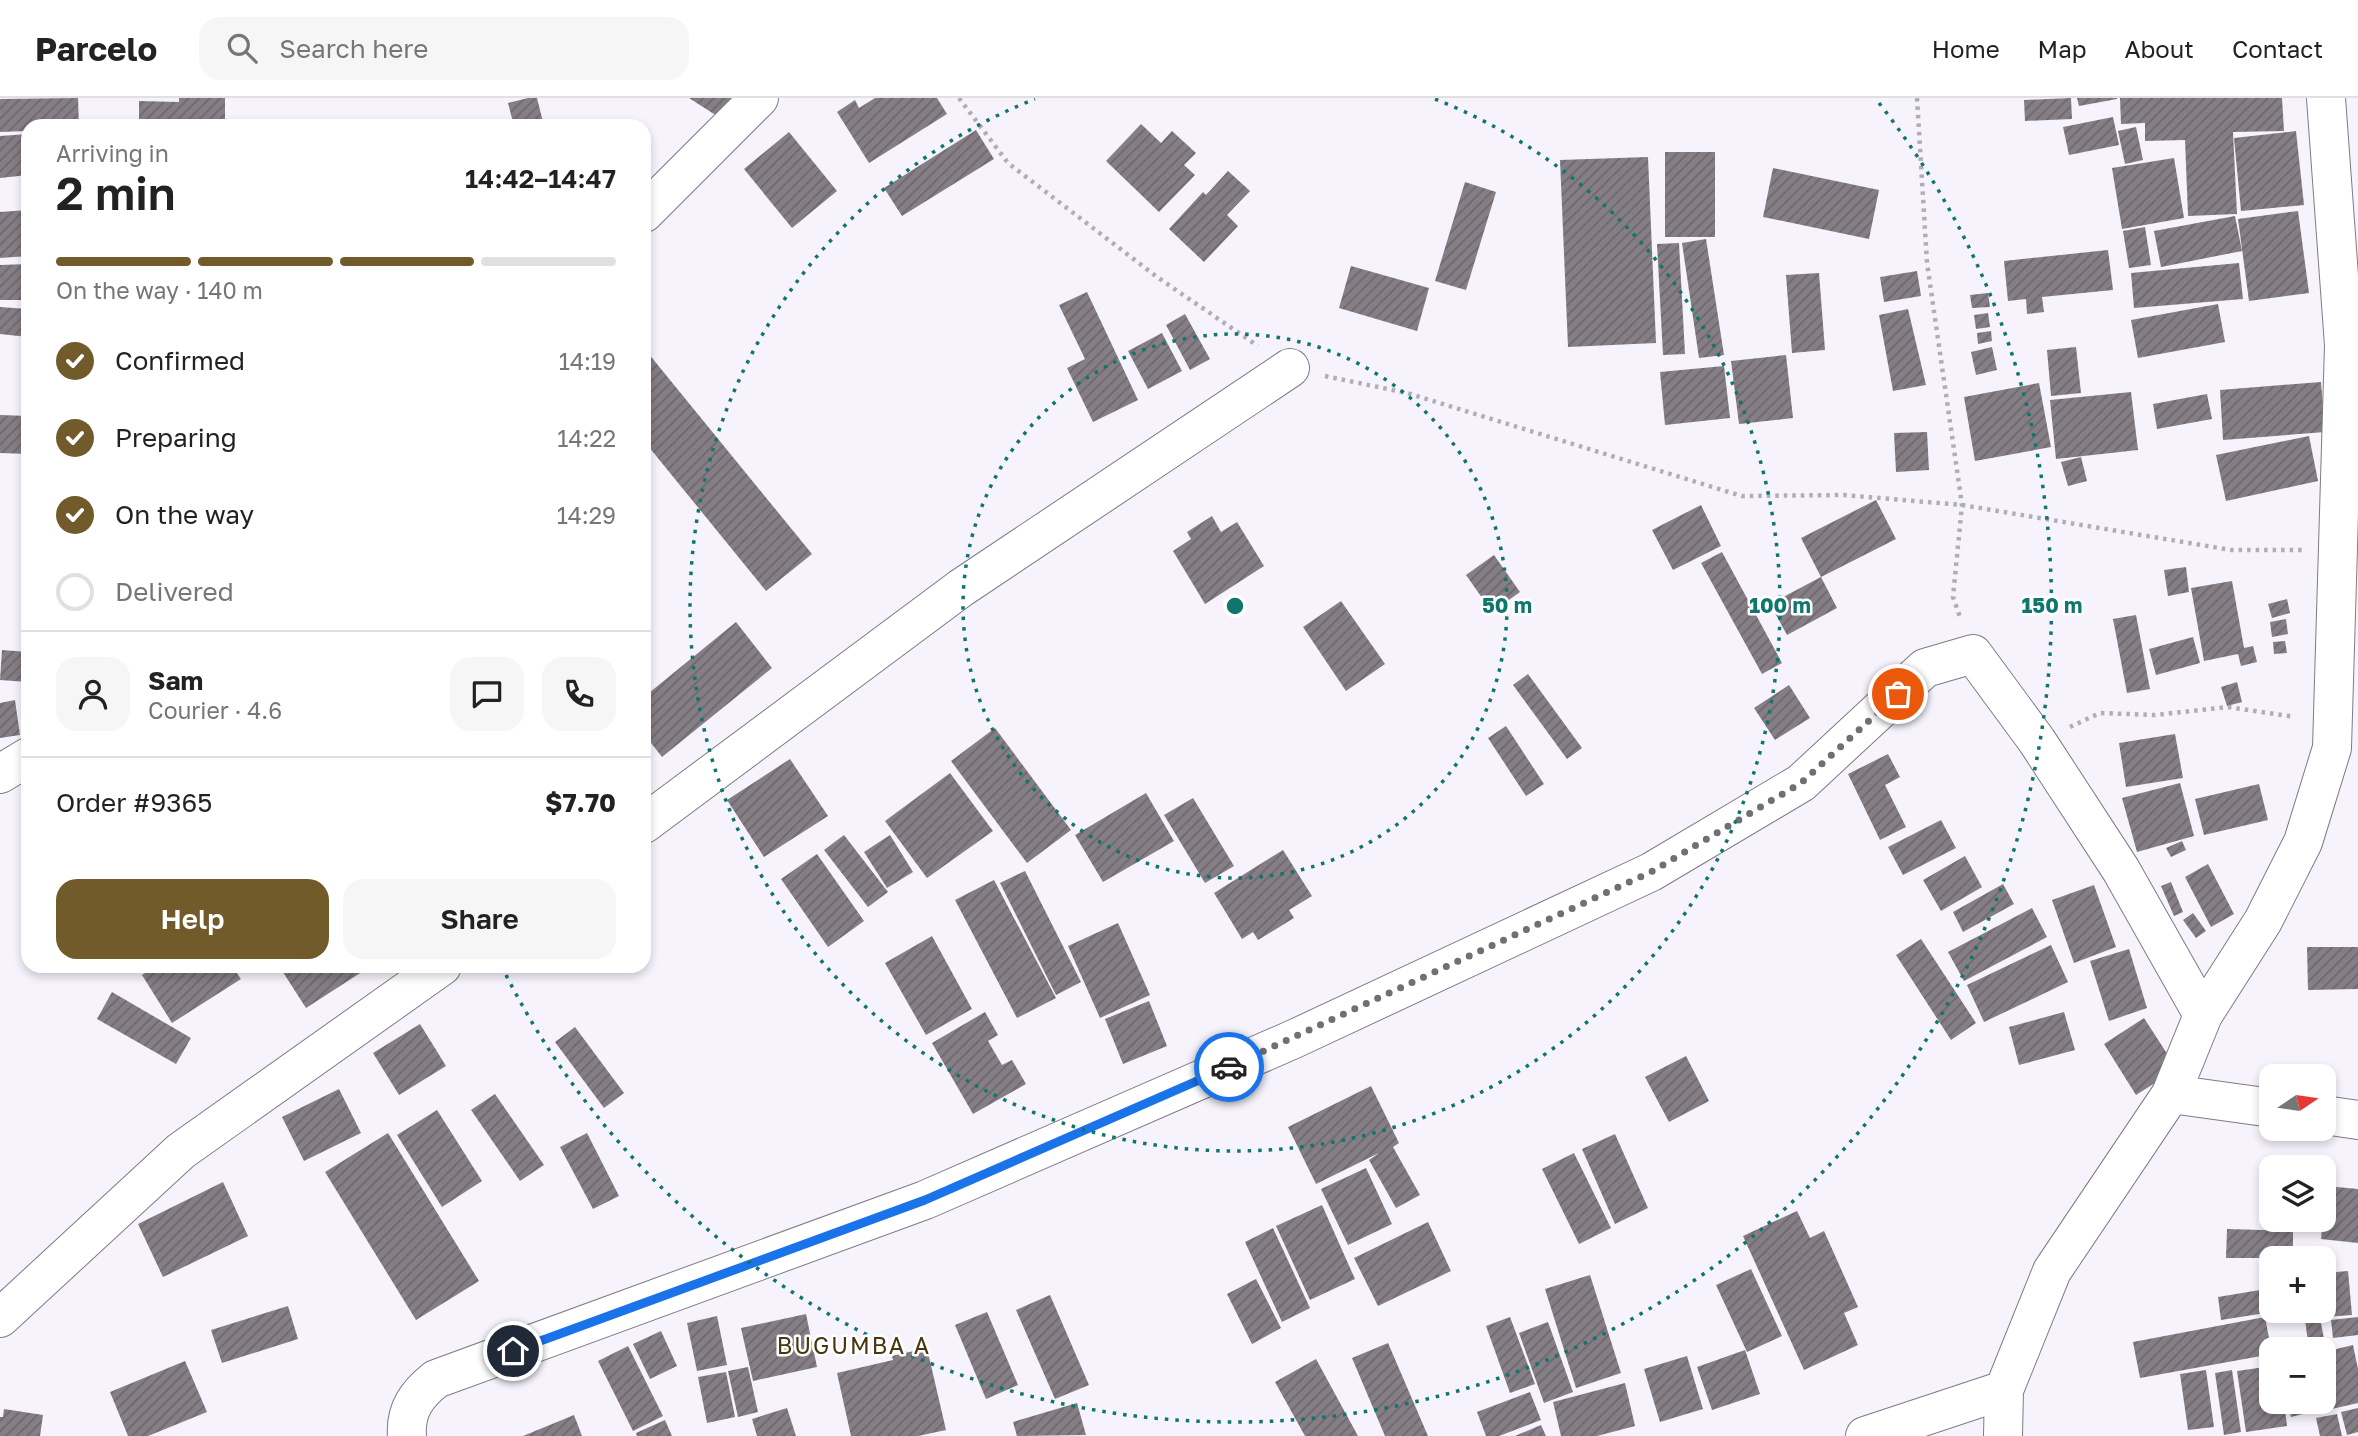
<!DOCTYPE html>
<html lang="en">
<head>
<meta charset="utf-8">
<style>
	:root { --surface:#fff; --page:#f6f6f6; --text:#222; --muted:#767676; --line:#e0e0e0; --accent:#725b2b }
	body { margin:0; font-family:"Golos Text",sans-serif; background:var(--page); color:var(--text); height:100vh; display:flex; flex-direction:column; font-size:26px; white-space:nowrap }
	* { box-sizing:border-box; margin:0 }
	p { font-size:23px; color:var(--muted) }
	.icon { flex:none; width:38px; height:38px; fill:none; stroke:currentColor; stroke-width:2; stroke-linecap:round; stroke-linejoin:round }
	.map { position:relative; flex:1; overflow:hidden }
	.side { position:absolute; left:21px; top:21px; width:630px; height:854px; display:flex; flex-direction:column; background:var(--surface); border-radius:21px; box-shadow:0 4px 10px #0003 }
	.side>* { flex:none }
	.needle { width:46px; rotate:77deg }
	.tools { position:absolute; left:2259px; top:966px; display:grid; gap:14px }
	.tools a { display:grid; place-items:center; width:77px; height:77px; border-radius:14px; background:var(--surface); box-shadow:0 4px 10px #0003; font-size:35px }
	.pin { position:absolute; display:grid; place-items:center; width:60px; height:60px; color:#fff; margin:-30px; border:4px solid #fff; border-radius:50%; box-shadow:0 2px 7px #0007 }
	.courier { position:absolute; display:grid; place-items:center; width:70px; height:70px; margin:-35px; border:5px solid #1a73e8; border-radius:50%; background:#fff; color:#222; box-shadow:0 2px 9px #0007 }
	.summary em { font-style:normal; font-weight:600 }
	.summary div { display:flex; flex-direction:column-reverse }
	.summary { display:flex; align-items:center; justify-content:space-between; height:119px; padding:0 35px }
	h1 { font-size:46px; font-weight:600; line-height:52px }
	.bar { display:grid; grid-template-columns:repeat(4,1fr); gap:10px 7px; align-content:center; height:84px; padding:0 35px }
	.bar i { height:9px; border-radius:5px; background:var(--line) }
	.bar .current { background:var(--accent) }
	.bar p { grid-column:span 4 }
	.line { display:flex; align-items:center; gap:18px; padding:0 35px; border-top:2px solid var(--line) }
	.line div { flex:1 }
	.round { display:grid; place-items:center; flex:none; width:74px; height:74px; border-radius:21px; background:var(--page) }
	ol { padding:0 35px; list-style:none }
	li { display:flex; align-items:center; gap:21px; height:77px }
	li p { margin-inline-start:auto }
	li .icon { padding:7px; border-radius:50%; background:var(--accent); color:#fff; stroke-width:4 }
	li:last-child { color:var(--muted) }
	li i { width:38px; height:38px; border:4px solid var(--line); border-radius:50% }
	.button { display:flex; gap:14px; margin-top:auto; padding:14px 35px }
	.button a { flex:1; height:80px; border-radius:21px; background:var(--accent); color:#fff; font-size:28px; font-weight:600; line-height:80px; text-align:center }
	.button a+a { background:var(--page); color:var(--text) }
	header { display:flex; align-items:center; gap:42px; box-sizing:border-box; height:98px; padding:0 35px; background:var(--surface); border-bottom:2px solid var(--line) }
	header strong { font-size:33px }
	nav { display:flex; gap:38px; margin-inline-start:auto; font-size:24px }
	.search { width:490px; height:63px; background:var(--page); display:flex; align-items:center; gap:18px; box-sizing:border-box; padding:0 24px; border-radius:21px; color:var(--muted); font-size:26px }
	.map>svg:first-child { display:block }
	.building { fill:url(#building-hatch) }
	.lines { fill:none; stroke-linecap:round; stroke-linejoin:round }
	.street-casing { stroke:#7e7b85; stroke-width:40 }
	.path { stroke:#afadb5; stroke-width:4.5; stroke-dasharray:3.5 5; stroke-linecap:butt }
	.street { stroke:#fff; stroke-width:38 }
	.done { stroke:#716f75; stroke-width:7; stroke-dasharray:0 12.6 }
	.route { stroke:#1a73e8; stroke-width:9 }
	.ring { fill:none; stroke:#0f766e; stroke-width:3.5; stroke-dasharray:3.5 7 }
	.labels { text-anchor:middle; stroke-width:5; stroke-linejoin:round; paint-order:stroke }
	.quarter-label { font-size:23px; letter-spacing:2px; fill:#48360e; stroke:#fff }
	.centre { fill:#0f766e; stroke:#fff; stroke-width:3.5 }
	.ring-label { font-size:21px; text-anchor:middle; font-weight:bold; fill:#0f766e; stroke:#fff; stroke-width:5; stroke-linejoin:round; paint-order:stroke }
</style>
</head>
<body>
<header>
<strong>Parcelo</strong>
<div class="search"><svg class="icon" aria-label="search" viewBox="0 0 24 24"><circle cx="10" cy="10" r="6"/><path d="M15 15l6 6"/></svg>Search here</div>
<nav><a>Home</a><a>Map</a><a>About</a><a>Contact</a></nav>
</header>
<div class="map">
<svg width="2358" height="1338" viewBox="0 0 2358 1338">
	<defs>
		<pattern id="building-hatch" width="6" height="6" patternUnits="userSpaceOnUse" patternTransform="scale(1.75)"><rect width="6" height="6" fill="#867e85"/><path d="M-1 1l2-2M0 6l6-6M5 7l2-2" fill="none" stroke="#6e676d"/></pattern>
	</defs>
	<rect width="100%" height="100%" fill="#f6f3fd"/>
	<!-- building -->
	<path class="building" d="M78,0L79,28H28V33L0,34V1Z
		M179,0H225V28H139V3L179,4Z
		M528,0H537L544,28H514L508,5Z
		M689,0H744L728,25Z
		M875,0H937L947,16L869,65L837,14L855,2L859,10Z
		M2071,0L2072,21L2025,23L2024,2Z
		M2077,0H2117V1L2079,8Z
		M2120,0H2282L2284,33L2233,34L2237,116L2188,118L2185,42L2145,43V25L2121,26Z
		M2113,19L2119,47L2069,57L2063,29Z
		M1141,26L1161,45L1172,33L1196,55L1184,67L1195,77L1159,114L1106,63Z
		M2136,29L2143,62L2125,66L2118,33Z
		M976,32L994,61L902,118L884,90Z
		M2296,33L2304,107L2241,113L2234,40Z
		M789,34L837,93L792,130L744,71Z
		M28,36V77L0,80V38Z
		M1665,54H1715V139H1665Z
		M1648,59L1656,245L1568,249L1560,62Z
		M2174,60L2184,120L2122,131L2112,70Z
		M1773,70L1879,92L1869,141L1763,119Z
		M1228,73L1250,93L1227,117L1238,128L1204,164L1169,131L1203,94L1206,97Z
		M1465,84L1496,94L1466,192L1435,183Z
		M28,112V158L0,160V114Z
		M2298,113L2309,195L2249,203L2238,121Z
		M2235,118L2242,153L2161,169L2154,133Z
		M2145,129L2151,167L2129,170L2123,133Z
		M1706,141L1724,257L1699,260L1682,145Z
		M1679,145L1685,256L1663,257L1657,146Z
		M2108,152L2113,192L2042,199L2044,214L2027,216L2026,201L2008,203L2004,163Z
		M2239,165L2243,201L2134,210L2131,175Z
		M28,166V202H0V167Z
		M1351,168L1429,190L1417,233L1339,210Z
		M1917,173L1921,198L1884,204L1880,179Z
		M1819,175L1825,252L1792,255L1786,177Z
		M1087,194L1138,302L1093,324L1067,270L1085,261L1059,207Z
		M1988,195L1990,209L1972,210L1970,197Z
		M2218,206L2225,244L2138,260L2131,222Z
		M0,209L28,211V239L0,236Z
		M1908,211L1926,287L1893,293L1879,217Z
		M1988,215L1990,229L1976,231L1974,217Z
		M1185,216L1210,261L1190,272L1166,227Z
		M1991,233L1992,243L1978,246L1977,235Z
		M1162,235L1182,273L1148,291L1128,253Z
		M1992,249L1997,272L1976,277L1971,254Z
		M2076,249L2081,295L2051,298L2047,252Z
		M648,255L812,456L766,493L644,343V259Z
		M1786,257L1793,320L1739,326L1731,263Z
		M1724,268L1730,320L1665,327L1660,274Z
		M2321,284L2325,334L2223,342L2220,292Z
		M2039,285L2051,349L1975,363L1964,299Z
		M2131,294L2138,352L2056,361L2050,302Z
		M2207,296L2212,321L2157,331L2153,306Z
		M0,317L28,318V356L0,355Z
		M1927,334L1929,372L1896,374L1894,335Z
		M2309,338L2318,383L2226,403L2216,357Z
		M2081,359L2087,383L2068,388L2061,364Z
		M1876,402L1896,441L1821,479L1801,440Z
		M1701,407L1721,448L1673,472L1652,432Z
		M1212,418L1221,434L1237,424L1264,468L1205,506L1173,453L1191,441L1187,434Z
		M1722,454L1782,565L1762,576L1701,465Z
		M1494,457L1520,494L1492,514L1466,477Z
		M2186,469L2189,494L2168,498L2164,472Z
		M1821,479L1837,510L1787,537L1770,506Z
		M2232,483L2244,550L2253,548L2257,564L2241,568L2238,556L2204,563L2191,490Z
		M2287,501L2290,515L2272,520L2268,506Z
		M1341,503L1385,566L1346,593L1303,529Z
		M2136,517L2150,591L2127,595L2113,521Z
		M2286,521L2288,536L2272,539L2270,524Z
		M736,524L772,570L662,659L644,636V599Z
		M2193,539L2200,565L2156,577L2149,551Z
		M2285,543L2287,555L2274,556L2273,544Z
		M2,552L28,554V584L0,582Z
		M1528,576L1582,650L1567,661L1513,587Z
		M2237,584L2242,604L2227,608L2221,589Z
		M1789,587L1810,620L1775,642L1754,610Z
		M15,602L20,637L0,640V605Z
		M1506,628L1544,686L1526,698L1488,640Z
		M995,630L1071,732L1027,765L951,663Z
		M2175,636L2183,680L2126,689L2119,645Z
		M1888,656L1900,679L1885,687L1906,729L1880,742L1848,676Z
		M790,661L828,718L764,759L727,702Z
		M950,675L993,733L927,780L885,723Z
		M2180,685L2194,738L2137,754L2122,700Z
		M2259,686L2268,722L2204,737L2195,701Z
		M1146,695L1174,743L1103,784L1075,737Z
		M1193,700L1234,768L1205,785L1164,717Z
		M1941,722L1956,750L1903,777L1888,749Z
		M844,737L888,794L868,809L824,752Z
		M890,737L913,774L887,790L864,754Z
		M2182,743L2186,752L2171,759L2166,750Z
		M1283,752L1312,798L1289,812L1294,820L1258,842L1253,834L1242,841L1214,795Z
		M817,756L864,823L828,849L781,781Z
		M1965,758L1982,789L1941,813L1923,782Z
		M2208,766L2234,816L2211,829L2185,779Z
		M1025,773L1081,884L1056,897L1000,785Z
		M994,782L1056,900L1017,920L955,802Z
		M2171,784L2183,814L2174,818L2161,788Z
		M2003,786L2014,806L1963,834L1953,814Z
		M2094,787L2116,849L2074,865L2052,802Z
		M2032,810L2047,839L1964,883L1948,854Z
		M2193,815L2206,833L2196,840L2183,822Z
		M1118,825L1150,897L1100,920L1068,848Z
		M932,838L972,911L926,937L885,865Z
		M1921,841L1976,925L1951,942L1896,857Z
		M2051,847L2068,884L1984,924L1967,887Z
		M2307,849H2358V891L2308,892Z
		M2129,851L2147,910L2109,923L2090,863Z
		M156,868H232L241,881L172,925L142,877Z
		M279,868H367L368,870L306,910Z
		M112,894L191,940L176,966L97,921Z
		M1149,903L1167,948L1123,966L1105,921Z
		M985,914L998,937L988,943L1002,967L1012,962L1026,986L973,1016L932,945Z
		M2064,914L2075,952L2019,967L2009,929Z
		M2144,920L2177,971L2136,997L2104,946Z
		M420,926L446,968L399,997L373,955Z
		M575,929L624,995L604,1010L555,944Z
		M1686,958L1709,1003L1669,1024L1645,979Z
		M1371,988L1399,1045L1393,1049L1420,1097L1396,1110L1369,1062L1379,1055L1316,1086L1288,1029Z
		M339,991L361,1035L304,1063L282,1019Z
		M495,996L544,1067L520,1083L471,1012Z
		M437,1012L482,1083L442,1109L397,1037Z
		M388,1035L479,1183L416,1222L325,1074Z
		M587,1035L619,1098L593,1111L560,1049Z
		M1615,1036L1648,1110L1615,1126L1582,1051Z
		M1574,1055L1611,1130L1579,1146L1542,1071Z
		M1366,1070L1392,1126L1348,1147L1321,1091Z
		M223,1084L248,1138L163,1179L138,1126Z
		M2265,1088H2272V1122H2319L2318,1128L2263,1124Z
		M2326,1088L2358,1091V1145L2321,1141Z
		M1322,1107L1355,1181L1310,1202L1276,1128Z
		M1797,1113L1810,1140L1824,1133L1858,1209L1844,1215L1858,1247L1804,1272L1743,1138Z
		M1428,1124L1451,1173L1378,1208L1354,1160Z
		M1273,1130L1310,1210L1282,1224L1245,1144Z
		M2227,1131L2293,1133V1160H2226Z
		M1751,1171L1782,1238L1747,1254L1716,1187Z
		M2348,1173L2352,1217L2324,1219V1175Z
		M1590,1177L1621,1275L1576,1290L1545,1191Z
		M1256,1181L1281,1230L1252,1246L1227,1196Z
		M2272,1190V1214L2221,1222L2218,1199Z
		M1050,1197L1089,1287L1055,1301L1016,1212Z
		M288,1208L298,1241L222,1265L211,1232Z
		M987,1214L1018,1287L986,1301L955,1227Z
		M806,1216L817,1269L753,1283L741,1230Z
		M717,1218L727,1267L697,1273L687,1225Z
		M1510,1219L1535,1286L1510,1295L1486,1228Z
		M2265,1219L2272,1256L2140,1280L2133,1244Z
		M2358,1219V1237L2333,1240L2331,1222Z
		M2320,1220L2324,1241L2308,1244L2305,1222Z
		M1548,1224L1573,1294L1544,1305L1519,1235Z
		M661,1233L677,1268L650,1281L633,1246Z
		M1388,1245L1428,1338H1385L1352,1260Z
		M2353,1247L2358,1271V1305L2323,1313L2324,1254Z
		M628,1248L663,1318L633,1333L598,1263Z
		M927,1250L946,1332L918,1338H851L837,1275L893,1262L892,1258Z
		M1745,1252L1760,1296L1712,1312L1697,1269Z
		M1687,1258L1703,1311L1660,1324L1644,1271Z
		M1316,1261L1358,1338H1305L1275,1284Z
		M185,1263L207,1314L148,1338H128L110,1294Z
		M2272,1268V1304H2284L2287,1328L2246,1334L2237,1273Z
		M748,1269L758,1314L738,1319L728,1273Z
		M2206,1272L2214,1329L2188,1332L2180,1276Z
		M2232,1272L2241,1334L2224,1337L2215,1275Z
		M726,1274L735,1319L707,1325L698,1279Z
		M1625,1285L1635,1328L1597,1338H1561L1553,1304Z
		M1530,1294L1541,1322L1499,1338H1486L1477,1314Z
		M2287,1304H2301L2303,1316L2291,1319Z
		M1077,1305L1086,1337L1017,1338L1013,1324Z
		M787,1310L796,1338H757L752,1321Z
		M2358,1310V1334L2347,1337L2341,1314Z
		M4,1311L43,1317L40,1338H0V1319H3Z
		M2337,1316L2342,1338H2320L2316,1320Z
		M574,1317L582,1338H523Z
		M665,1322L672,1338H637L636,1335Z
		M1541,1327L1546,1338H1515Z"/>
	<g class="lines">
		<!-- street casing -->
		<g class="street-casing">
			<path id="street" d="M644,115L759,0
				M0,676L28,659
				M644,726L961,490L1290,270
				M2171,996L2272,1010
				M2324,1017L2358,1022
				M0,1220L181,1053L442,868
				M407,1338C405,1312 417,1296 436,1281L925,1102L1294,941L1651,774L1801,685L1925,570L1973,556L2037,643L2121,772L2203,917
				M1865,1338L2004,1292
				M2003,1338L2004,1292L2052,1173L2171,996L2203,917L2263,823L2303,744L2332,650L2344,247L2326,0"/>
		</g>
		<!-- path -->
		<path class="path" d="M959,0L1008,65L1157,179L1258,248
			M1917,0L1927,165L1962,407L1953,499L1961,522
			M1325,278L1407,295L1742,398L1844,397L1962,407L2231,452H2303
			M2070,629L2100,615L2155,617L2228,609L2295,619"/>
		<!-- street -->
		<use href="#street" class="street"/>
	</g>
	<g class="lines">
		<!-- done -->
		<path class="done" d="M1229,969L1651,774L1801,685L1898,596"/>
		<!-- route -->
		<path class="route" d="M513,1253L925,1102L1229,969"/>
	</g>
	<!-- distance rings -->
	<g class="ring">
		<circle cx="1235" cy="508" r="272"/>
		<path d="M1435 1A545 545 0 1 1 1035 1"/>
		<path d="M1879 5A817 817 0 1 1 504 873"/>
	</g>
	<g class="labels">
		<!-- quarter labels -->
		<g class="quarter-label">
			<text x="854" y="1256">BUGUMBA A</text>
		</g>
	</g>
	<circle cx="1235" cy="508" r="10" class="centre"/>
	<g class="ring-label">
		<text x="1507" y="515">50 m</text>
		<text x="1780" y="515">100 m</text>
		<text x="2052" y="515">150 m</text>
	</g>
</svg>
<div class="tools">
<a><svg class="needle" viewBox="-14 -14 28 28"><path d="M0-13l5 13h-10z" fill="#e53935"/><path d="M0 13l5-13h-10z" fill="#767676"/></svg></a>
<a><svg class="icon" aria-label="layers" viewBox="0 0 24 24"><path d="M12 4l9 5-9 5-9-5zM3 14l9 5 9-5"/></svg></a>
<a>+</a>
<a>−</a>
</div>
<div class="pin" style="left:1898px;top:596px;background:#ea580c"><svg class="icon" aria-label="bag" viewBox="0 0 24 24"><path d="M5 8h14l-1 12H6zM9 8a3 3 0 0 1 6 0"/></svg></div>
<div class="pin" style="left:513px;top:1253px;background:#1f2937"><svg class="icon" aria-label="home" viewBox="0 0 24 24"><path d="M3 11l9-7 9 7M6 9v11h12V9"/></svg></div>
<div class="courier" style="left:1229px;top:969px"><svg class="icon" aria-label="car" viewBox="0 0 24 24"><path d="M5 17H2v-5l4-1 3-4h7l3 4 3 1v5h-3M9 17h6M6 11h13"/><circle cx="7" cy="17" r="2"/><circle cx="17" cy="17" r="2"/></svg></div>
<section class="side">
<div class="summary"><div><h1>2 min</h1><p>Arriving in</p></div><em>14:42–14:47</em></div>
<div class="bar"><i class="current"></i><i class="current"></i><i class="current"></i><i></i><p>On the way · 140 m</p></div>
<ol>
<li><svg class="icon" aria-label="check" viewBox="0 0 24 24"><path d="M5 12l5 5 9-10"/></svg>Confirmed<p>14:19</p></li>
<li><svg class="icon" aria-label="check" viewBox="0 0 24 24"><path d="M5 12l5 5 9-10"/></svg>Preparing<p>14:22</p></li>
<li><svg class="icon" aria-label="check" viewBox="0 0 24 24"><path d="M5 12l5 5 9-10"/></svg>On the way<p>14:29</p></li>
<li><i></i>Delivered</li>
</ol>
<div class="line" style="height:126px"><a class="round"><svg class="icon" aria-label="person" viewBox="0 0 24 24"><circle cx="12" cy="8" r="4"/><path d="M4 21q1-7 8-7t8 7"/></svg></a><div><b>Sam</b><p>Courier · 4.6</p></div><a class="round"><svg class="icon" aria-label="chat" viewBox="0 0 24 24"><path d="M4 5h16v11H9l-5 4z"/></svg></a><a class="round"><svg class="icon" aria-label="phone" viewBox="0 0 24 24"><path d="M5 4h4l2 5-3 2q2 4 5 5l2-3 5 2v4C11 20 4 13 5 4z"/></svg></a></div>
<div class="line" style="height:91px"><div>Order #9365</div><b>$7.70</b></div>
<div class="button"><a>Help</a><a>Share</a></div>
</section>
</div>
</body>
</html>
